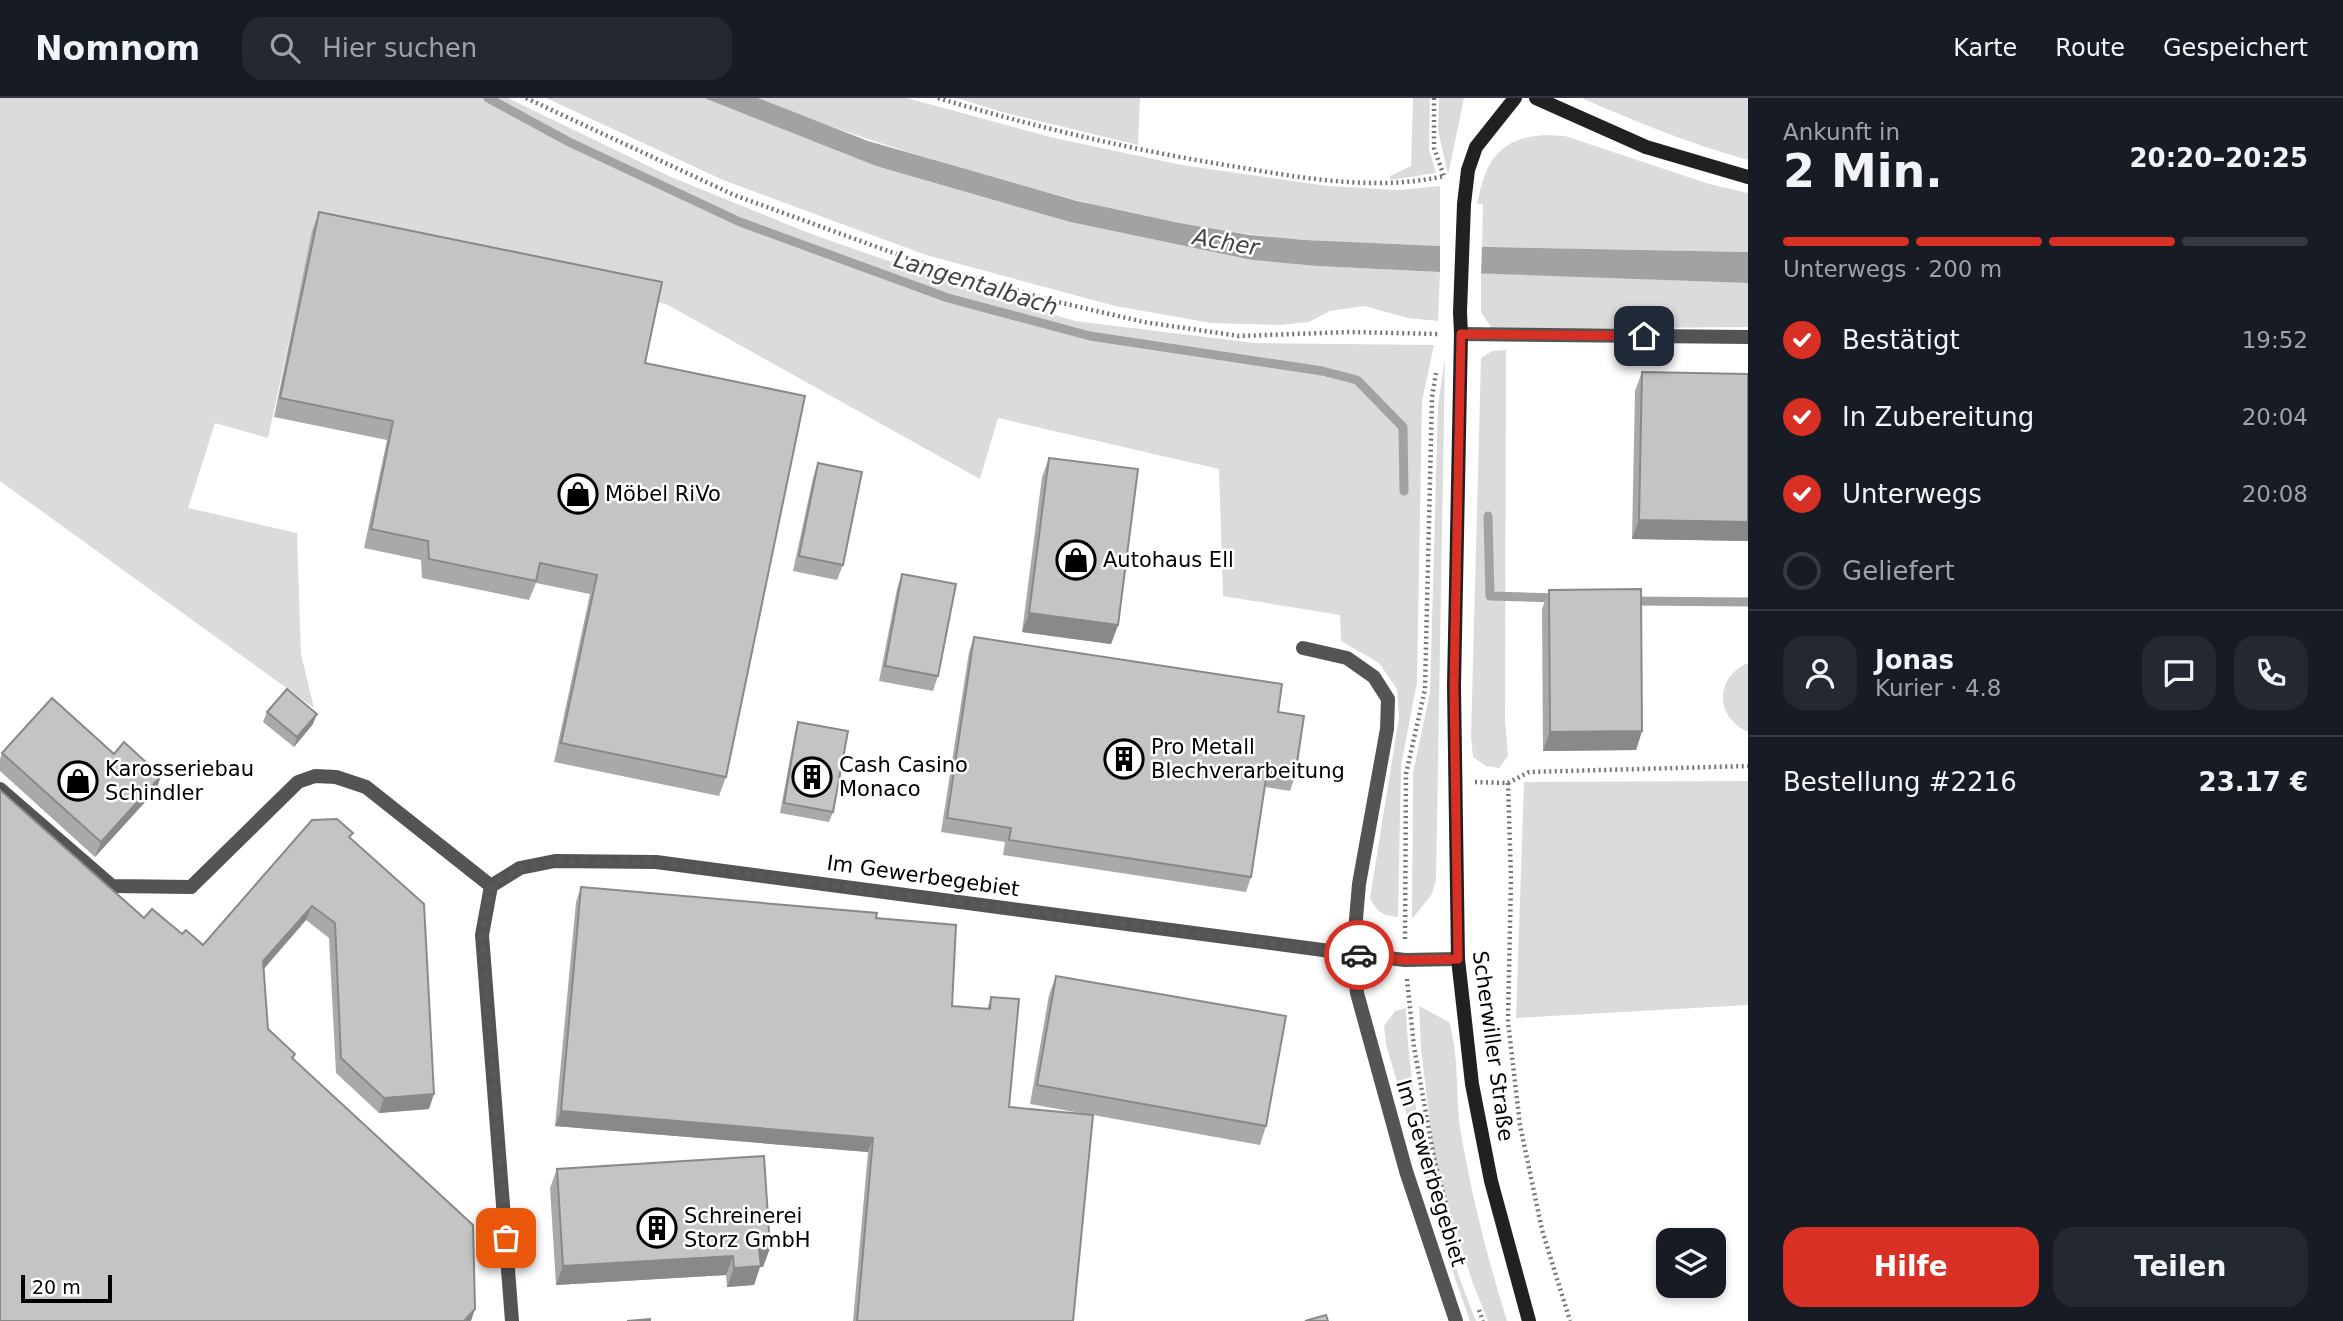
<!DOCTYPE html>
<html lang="de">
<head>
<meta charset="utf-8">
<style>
	:root { --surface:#171b24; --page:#242831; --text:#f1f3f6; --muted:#9ea1a6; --line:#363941; --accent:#d93025 }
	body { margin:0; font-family:"DejaVu Sans",sans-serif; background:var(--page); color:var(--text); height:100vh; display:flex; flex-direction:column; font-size:26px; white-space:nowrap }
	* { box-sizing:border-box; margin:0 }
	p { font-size:23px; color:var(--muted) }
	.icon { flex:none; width:38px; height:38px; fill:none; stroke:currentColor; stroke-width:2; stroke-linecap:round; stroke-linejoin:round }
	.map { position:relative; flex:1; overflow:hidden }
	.details { display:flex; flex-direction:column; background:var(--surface); width:595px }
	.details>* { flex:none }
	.tools { position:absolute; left:1656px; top:1130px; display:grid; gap:14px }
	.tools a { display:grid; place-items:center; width:70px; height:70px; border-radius:14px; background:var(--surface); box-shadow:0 4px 10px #0003; font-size:35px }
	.scale { position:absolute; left:21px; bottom:18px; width:91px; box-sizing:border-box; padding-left:7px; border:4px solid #000; border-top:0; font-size:19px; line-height:24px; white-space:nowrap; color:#000; -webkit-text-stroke:5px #fff; paint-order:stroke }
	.pin { position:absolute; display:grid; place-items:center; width:60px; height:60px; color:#fff; margin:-30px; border-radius:14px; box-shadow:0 4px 10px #0006 }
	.courier { position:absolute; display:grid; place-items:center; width:70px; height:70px; margin:-35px; border:5px solid #d93025; border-radius:50%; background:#fff; color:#222; box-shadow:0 2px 9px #0007 }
	.summary em { font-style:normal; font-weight:700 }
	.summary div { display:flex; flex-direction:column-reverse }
	.summary { display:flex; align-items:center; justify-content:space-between; height:119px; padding:0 35px }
	h1 { font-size:46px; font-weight:700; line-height:52px }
	.bar { display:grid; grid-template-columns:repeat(4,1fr); gap:10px 7px; align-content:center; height:84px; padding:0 35px }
	.bar i { height:9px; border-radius:5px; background:var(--line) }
	.bar .active { background:var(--accent) }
	.bar p { grid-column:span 4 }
	.line { display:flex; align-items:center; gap:18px; padding:0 35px; border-top:2px solid var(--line) }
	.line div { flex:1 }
	.round { display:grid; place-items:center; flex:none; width:74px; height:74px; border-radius:21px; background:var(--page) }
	ol { padding:0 35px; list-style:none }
	li { display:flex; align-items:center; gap:21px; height:77px }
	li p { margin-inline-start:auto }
	li .icon { padding:7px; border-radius:50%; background:var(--accent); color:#fff; stroke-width:4 }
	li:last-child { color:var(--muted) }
	li i { width:38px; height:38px; border:4px solid var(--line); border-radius:50% }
	.action { display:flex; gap:14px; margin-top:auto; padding:14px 35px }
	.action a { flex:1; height:80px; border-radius:21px; background:var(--accent); color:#fff; font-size:28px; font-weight:700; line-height:80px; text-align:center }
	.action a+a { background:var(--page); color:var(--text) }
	header { display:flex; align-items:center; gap:42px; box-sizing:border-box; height:98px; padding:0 35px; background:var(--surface); border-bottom:2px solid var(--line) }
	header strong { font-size:33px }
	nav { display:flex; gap:38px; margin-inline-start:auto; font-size:24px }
	.search { width:490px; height:63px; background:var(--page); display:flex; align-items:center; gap:18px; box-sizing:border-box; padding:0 24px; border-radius:21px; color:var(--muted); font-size:26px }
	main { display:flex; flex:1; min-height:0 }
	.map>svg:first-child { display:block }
	.green { fill:#dbdbdb }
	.water { fill:#a2a2a2 }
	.pier { fill:#fff }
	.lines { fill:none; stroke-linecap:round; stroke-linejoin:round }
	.stream { stroke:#a2a2a2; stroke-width:9 }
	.path { stroke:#767676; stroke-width:4.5; stroke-dasharray:2 3.5; stroke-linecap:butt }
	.lane { stroke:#545454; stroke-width:14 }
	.street { stroke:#545454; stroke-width:14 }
	.secondary { stroke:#212121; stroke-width:14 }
	.wall { fill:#a9a9a9 }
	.shaded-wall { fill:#898989 }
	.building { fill:#c4c4c4; stroke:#898989; stroke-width:2 }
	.done { stroke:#595959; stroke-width:7; stroke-dasharray:0 12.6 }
	.route { stroke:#d93025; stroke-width:9 }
	.labels { text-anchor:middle; stroke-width:5; stroke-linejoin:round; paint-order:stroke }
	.poi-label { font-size:21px; fill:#000; stroke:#fff; text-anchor:start }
	.street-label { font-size:21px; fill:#000; stroke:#fff }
	.water-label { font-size:23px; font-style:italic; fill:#434343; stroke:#fff }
</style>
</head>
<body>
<header>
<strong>Nomnom</strong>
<div class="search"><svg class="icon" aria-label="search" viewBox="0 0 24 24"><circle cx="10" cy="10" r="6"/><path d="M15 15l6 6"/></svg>Hier suchen</div>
<nav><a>Karte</a><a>Route</a><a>Gespeichert</a></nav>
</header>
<main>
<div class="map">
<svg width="1748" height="1223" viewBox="0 0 1748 1223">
	<rect width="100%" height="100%" fill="#fff"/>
	<!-- green -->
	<path class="green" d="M0,0H508L671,79L814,137L978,194L1075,223L1255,245L1434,247L1422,303L1417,584L1401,668L1398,819C1383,818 1377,814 1370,800L1399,619L1397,591L1379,565L1341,543L1340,517L1223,498L1219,371L998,320L980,381L666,206L313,132L268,340L215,325L188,410L297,435L301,556L314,610L0,383Z
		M546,0H704L876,68L1070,124L1252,162L1318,168L1440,174L1438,223L1408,220L1364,208L1330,213L1309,224L1280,227L1211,225L1115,208L926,157L723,82Z
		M758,0H907L1054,40L1182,67L1327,88L1399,92L1440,88V148C1377,144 1312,145 1249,136C1164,126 1082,105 1000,81C918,58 837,33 758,0Z
		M957,0H1140L1138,47L1002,14Z
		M1413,0H1430L1429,51L1436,75L1390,82V78L1411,68Z
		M1439,0H1464L1448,77L1438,32Z
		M1582,0H1748V62C1691,46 1636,24 1582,0Z
		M1545,37L1565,38L1709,86L1748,95V154L1482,149L1483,106H1477C1486,63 1498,40 1545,37Z
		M1481,175L1748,185V229L1492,231L1481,214Z
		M1506,252L1505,620L1508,658L1499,670L1486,668L1473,659L1471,639L1481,260L1492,253Z
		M1445,260L1436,782L1432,796L1412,821L1413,675L1430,595L1438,307Z
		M1748,565V634C1715,619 1714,580 1748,565Z
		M1748,683V907L1516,920L1524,684Z
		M1419,908L1449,924C1460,961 1455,998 1461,1036C1472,1099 1488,1162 1507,1223H1488L1472,1183L1434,1060L1421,950Z
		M1406,910C1410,1016 1436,1125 1476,1223H1470L1449,1163L1386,946L1384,928L1395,913Z"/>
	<!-- water -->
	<path class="water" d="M704,0H758L868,43L1077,103L1179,125L1250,137L1305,142L1440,148L1748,154V185L1440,174L1317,168L1252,162L1070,124L876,68Z"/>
	<!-- pier -->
	<path class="pier" d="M1440,145H1482L1481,178H1440Z"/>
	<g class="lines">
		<!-- stream -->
		<path class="stream" d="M488,0L569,44L740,124L948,200L1090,238L1322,273L1357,282L1403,329L1404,393
			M1488,418L1490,498L1557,500
			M1631,503L1748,504"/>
		<!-- path -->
		<path class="path" d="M526,0L734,97L910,161L1049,202L1144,224L1239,238L1349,234L1439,236
			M938,0C1038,30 1141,54 1244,70C1307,81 1380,93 1444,78
			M1434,0V50L1444,78
			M1475,684L1508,685L1529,674L1748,668
			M1508,685L1511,780L1508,924L1520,1027L1542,1132L1570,1223
			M1405,841L1406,676L1425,591L1432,299L1436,275
			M1407,881L1414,949L1434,1060L1457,1148
			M1479,1212L1483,1223"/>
		<!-- lane -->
		<path class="lane" d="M0,691L112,788L191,789"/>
		<!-- street -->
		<path class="street" d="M1461,236L1748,239
			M1303,550L1347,560L1374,579L1388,601L1387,631L1359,786L1353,856L1357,895L1406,1073L1456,1223
			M491,788L482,837L512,1223
			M191,789L298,684L315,678L336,679L366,689L491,788L520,770L555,763L656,764L1353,856L1405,862L1458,861"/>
		<!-- secondary -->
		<path class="secondary" d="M1515,0L1476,49L1468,72L1464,106L1460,214L1461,236L1454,588L1458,861L1472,986L1491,1083L1529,1223
			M1536,0L1646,49L1748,79"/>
	</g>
	<!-- wall -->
	<path class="wall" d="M319,114L645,265L726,679L719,698L554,664L590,496L536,485L529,502L422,480L421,462L364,450L387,342L274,319L312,133Z
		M1642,274L1748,276V443L1632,441L1635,293Z
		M1049,360L1118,527L1111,546L1022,534L1042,379Z
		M818,365L843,467L837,482L793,473L813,380Z
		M902,476L938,578L933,593L879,583L897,491Z
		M1549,492L1642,633L1636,652L1543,653L1542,511Z
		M974,539L1278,614L1295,678L1290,693L1265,689L1251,779L1246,794L1003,757L1005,744L941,734L969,554Z
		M267,614L313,626L294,649L263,624Z
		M798,624L833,714L829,724L780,715L795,634Z
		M2,655L114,656L161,678L156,692L95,759L0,673V661Z
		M351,741L429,1011L379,1015L336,975L329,840L306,822L264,871L268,931L295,956L293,961L475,1211L144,820L182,836L203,847Z
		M581,789L876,820L952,908L987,911L991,899L1009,1009L1086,1016L1030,1006L1049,897L1056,878L1266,1028L1260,1047L1093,1017L1073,1223H853L868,1054L555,1028L576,804Z
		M557,1071L770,1150L763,1169H760L754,1187L727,1189L726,1177L556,1187L550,1090Z"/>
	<!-- shaded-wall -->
	<path class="shaded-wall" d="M1639,422L1748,424V443L1632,441Z
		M1029,515L1118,527L1111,546L1022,534Z
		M317,616L313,626L294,649L297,639Z
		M1642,633L1636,652L1543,653L1550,634Z
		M161,678L156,692L95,759L101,744Z
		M312,808L306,822L258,877L263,863Z
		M434,996L429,1011L379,1015L384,1000Z
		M561,1013L873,1040L868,1054L555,1028Z
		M770,1150L763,1169H760L754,1187L727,1189L734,1170L759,1151Z
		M733,1158L726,1177L556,1187L563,1168Z
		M475,1211L471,1223H464Z"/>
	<!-- building -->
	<path class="building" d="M319,114L662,184L645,265L805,298L726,679L561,645L597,477L540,465L536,483L429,461L428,443L371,431L393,323L280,300Z
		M1642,274L1748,276V424L1639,422Z
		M1049,360L1138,371L1118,527L1029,515Z
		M818,365L862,374L843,467L799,458Z
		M902,476L956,486L938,578L885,568Z
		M1641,491L1642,633L1550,634L1549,492Z
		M974,539L1282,586L1278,614L1304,618L1295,678L1267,674L1251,779L1009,742L1011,730L947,720Z
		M287,591L317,616L297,639L267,614Z
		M52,600L114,656L124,644L161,678L101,744L2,655Z
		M798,624L848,633L833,714L784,705Z
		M0,692L144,820L152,811L182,836L186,832L203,847L312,722L337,721L353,735L349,739L424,806L434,996L384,1000L341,960L335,825L312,808L263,863L268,931L295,956L292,960L473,1127L475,1211L464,1223H0Z
		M581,789L877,815L876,820L956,827L952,908L990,911L991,899L1019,901L1009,1009L1093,1017L1073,1223H857L873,1040L561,1013Z
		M1056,878L1286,918L1266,1028L1037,987Z
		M764,1058L770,1150L759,1151L761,1168L734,1170L733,1158L563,1168L557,1071Z
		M1326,1217L1328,1223H1305Z
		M650,1221V1223H627Z"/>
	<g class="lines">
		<!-- done -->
		<path class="done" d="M506,1140L482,837L491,788L520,770L555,763L656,764L1359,857"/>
		<!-- route -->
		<path class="route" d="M1359,857L1405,862L1458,861L1454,588L1461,236L1644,238"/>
	</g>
	<!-- icons -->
	<defs>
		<g id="shop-ring" transform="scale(2.0125)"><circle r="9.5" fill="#fff" stroke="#000" stroke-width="1.5"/><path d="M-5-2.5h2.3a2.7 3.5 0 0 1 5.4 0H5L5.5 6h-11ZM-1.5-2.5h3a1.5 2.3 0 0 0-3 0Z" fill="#000"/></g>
		<g id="building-ring" transform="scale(2.0125)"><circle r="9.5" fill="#fff" stroke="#000" stroke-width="1.5"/><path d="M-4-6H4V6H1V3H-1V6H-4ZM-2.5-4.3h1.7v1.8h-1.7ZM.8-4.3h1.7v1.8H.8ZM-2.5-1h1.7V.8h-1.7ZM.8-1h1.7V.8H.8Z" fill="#000"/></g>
	</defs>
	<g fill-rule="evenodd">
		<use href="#shop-ring" x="578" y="396"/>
		<use href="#shop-ring" x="1076" y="462"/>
		<use href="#building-ring" x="1124" y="661"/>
		<use href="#building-ring" x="812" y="679"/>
		<use href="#shop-ring" x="78" y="683"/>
		<use href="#building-ring" x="657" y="1130"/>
	</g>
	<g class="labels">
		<!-- poi labels -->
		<g class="poi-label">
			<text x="605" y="403">Möbel RiVo</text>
			<text x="1103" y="469">Autohaus Ell</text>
			<text x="1151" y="656">Pro Metall<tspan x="1151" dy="24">Blechverarbeitung</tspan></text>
			<text x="839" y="674">Cash Casino<tspan x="839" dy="24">Monaco</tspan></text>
			<text x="105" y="678">Karosseriebau<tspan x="105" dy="24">Schindler</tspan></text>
			<text x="684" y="1125">Schreinerei<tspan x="684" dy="24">Storz GmbH</tspan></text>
		</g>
		<!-- street labels -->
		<g class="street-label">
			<text transform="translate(923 778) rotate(8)" y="7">Im Gewerbegebiet</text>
			<text transform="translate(1493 948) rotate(82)" y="7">Scherwiller Straße</text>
			<text transform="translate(1431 1075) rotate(73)" y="7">Im Gewerbegebiet</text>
		</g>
		<!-- water labels -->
		<g class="water-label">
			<text transform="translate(1226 144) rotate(10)" y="8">Acher</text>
			<text transform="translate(976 185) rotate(17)" y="8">Langentalbach</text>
		</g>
	</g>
</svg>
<div class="tools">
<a><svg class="icon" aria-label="layers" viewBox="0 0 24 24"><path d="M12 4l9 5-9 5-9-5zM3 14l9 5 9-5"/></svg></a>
</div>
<div class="scale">20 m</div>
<div class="pin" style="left:506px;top:1140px;background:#ea580c"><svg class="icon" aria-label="bag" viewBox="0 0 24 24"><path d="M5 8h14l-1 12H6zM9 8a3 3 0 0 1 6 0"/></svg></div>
<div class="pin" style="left:1644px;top:238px;background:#1f2937"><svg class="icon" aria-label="home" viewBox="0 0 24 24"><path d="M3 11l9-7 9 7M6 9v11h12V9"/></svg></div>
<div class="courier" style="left:1359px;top:857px"><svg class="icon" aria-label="car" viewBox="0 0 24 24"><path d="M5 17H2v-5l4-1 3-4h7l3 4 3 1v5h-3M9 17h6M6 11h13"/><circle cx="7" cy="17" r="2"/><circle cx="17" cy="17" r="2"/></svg></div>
</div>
<section class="details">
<div class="summary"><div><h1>2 Min.</h1><p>Ankunft in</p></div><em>20:20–20:25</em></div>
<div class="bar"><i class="active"></i><i class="active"></i><i class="active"></i><i></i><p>Unterwegs · 200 m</p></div>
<ol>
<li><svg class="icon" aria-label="check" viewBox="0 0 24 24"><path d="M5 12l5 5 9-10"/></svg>Bestätigt<p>19:52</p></li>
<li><svg class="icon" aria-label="check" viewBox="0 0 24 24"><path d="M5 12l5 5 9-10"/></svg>In Zubereitung<p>20:04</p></li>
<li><svg class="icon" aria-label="check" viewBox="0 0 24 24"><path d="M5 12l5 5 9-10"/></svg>Unterwegs<p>20:08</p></li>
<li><i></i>Geliefert</li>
</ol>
<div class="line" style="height:126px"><a class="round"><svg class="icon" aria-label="person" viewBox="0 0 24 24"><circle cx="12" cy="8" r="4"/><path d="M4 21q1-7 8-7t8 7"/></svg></a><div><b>Jonas</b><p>Kurier · 4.8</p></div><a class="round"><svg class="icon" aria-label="chat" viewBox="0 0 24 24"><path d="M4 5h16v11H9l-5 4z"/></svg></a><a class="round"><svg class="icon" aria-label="phone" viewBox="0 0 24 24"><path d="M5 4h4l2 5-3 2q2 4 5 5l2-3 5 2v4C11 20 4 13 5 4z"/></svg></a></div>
<div class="line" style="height:91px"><div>Bestellung #2216</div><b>23.17 €</b></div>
<div class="action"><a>Hilfe</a><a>Teilen</a></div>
</section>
</main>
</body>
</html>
